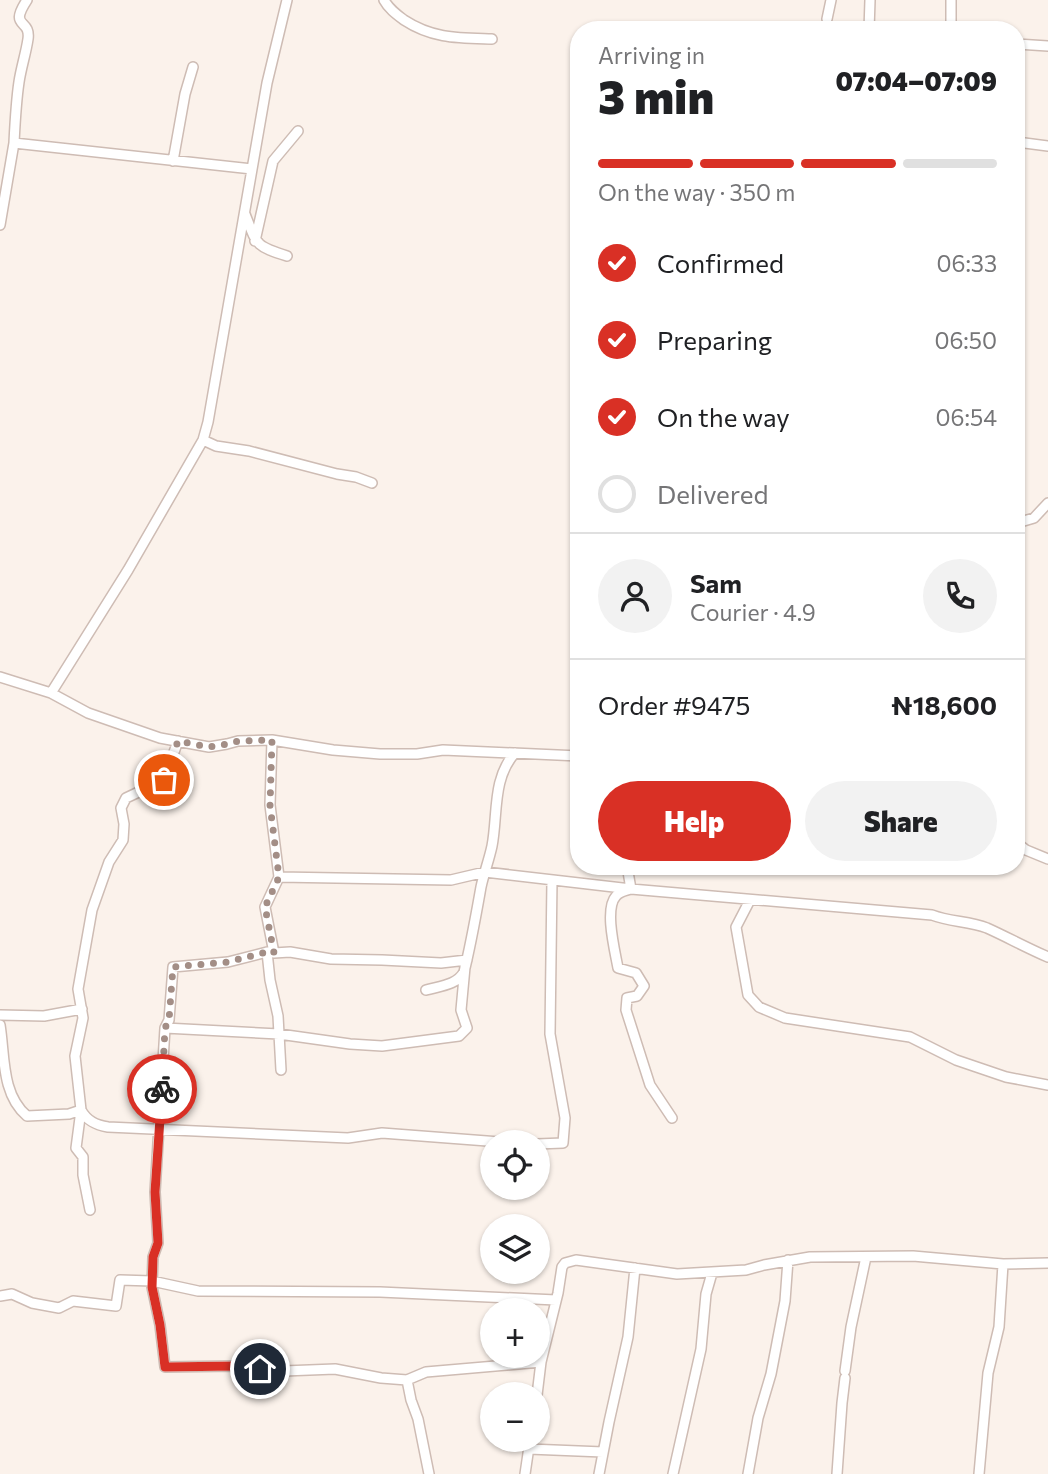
<!DOCTYPE html>
<html lang="en">
<head>
<meta charset="utf-8">
<style>
	:root { --surface:#fff; --page:#f2f2f2; --text:#202124; --muted:#757577; --line:#e0e0e0; --accent:#d93025 }
	body { margin:0; font-family:Commissioner,sans-serif; background:var(--page); color:var(--text); height:100vh; display:flex; flex-direction:column; font-size:26px; white-space:nowrap }
	* { box-sizing:border-box; margin:0 }
	p { font-size:23px; color:var(--muted) }
	.icon { flex:none; width:38px; height:38px; fill:none; stroke:currentColor; stroke-width:2; stroke-linecap:round; stroke-linejoin:round }
	.map { position:relative; flex:1; overflow:hidden }
	.drawer { position:absolute; left:570px; top:21px; width:455px; height:854px; display:flex; flex-direction:column; background:var(--surface); border-radius:28px; box-shadow:0 2px 5px #0004 }
	.drawer>* { flex:none }
	.controls { position:absolute; left:480px; top:1130px; display:grid; gap:14px }
	.controls a { display:grid; place-items:center; width:70px; height:70px; border-radius:50%; background:var(--surface); box-shadow:0 2px 5px #0004; font-size:35px }
	.pin { position:absolute; display:grid; place-items:center; width:60px; height:60px; color:#fff; margin:-30px; border:4px solid #fff; border-radius:50%; box-shadow:0 2px 7px #0007 }
	.courier { position:absolute; display:grid; place-items:center; width:70px; height:70px; margin:-35px; border:5px solid #d93025; border-radius:50%; background:#fff; color:#222; box-shadow:0 2px 9px #0007 }
	.summary em { font-style:normal; font-weight:800 }
	.summary div { display:flex; flex-direction:column-reverse }
	.summary { display:flex; align-items:center; justify-content:space-between; height:119px; padding:0 28px }
	h1 { font-size:46px; font-weight:800; line-height:52px }
	.bar { display:grid; grid-template-columns:repeat(4,1fr); gap:10px 7px; align-content:center; height:84px; padding:0 28px }
	.bar i { height:9px; border-radius:5px; background:var(--line) }
	.bar .current { background:var(--accent) }
	.bar p { grid-column:span 4 }
	.line { display:flex; align-items:center; gap:18px; padding:0 28px; border-top:2px solid var(--line) }
	.line div { flex:1 }
	.round { display:grid; place-items:center; flex:none; width:74px; height:74px; border-radius:37px; background:var(--page) }
	ol { padding:0 28px; list-style:none }
	li { display:flex; align-items:center; gap:21px; height:77px }
	li p { margin-inline-start:auto }
	li .icon { padding:7px; border-radius:50%; background:var(--accent); color:#fff; stroke-width:4 }
	li:last-child { color:var(--muted) }
	li i { width:38px; height:38px; border:4px solid var(--line); border-radius:50% }
	.button { display:flex; gap:14px; margin-top:auto; padding:14px 28px }
	.button a { flex:1; height:80px; border-radius:42px; background:var(--accent); color:#fff; font-size:28px; font-weight:800; line-height:80px; text-align:center }
	.button a+a { background:var(--page); color:var(--text) }
	.map>svg:first-child { display:block }
	.lines { fill:none; stroke-linecap:round; stroke-linejoin:round }
	.minor-casing { stroke:#cebcb4; stroke-width:12 }
	.minor { stroke:#fff; stroke-width:9 }
	.done { stroke:#a38e86; stroke-width:7; stroke-dasharray:0 12.6 }
	.route { stroke:#d93025; stroke-width:9 }
</style>
</head>
<body>
<div class="map">
<svg width="1048" height="1474" viewBox="0 0 1048 1474">
	<rect width="100%" height="100%" fill="#fbf2eb"/>
	<g class="lines">
		<!-- minor casing -->
		<g class="minor-casing">
			<path id="minor" d="M384,0C389,9 396,14 404,20C433,39 459,38 492,39
				M951,0V30
				M827,19L831,0
				M869,30L870,0
				M1017,44L1048,46
				M1017,142L1048,146
				M14,143C15,123 16,102 19,82C21,68 26,53 28,39C31,18 8,29 27,0
				M173,161L185,94L193,67
				M245,214C257,245 255,246 287,256
				M0,225L14,143L252,169
				M255,241L273,161L298,131
				M203,440L216,446L249,451L337,474L356,477L372,483
				M1017,523L1034,518L1048,503
				M0,677L51,693L88,713L160,738L209,747L227,744L238,741L272,740L333,750L380,754H417L443,750L579,756
				M51,693L128,570L203,440L208,422L267,83L287,0
				M272,740L270,805L279,877L451,880L485,872L631,889L932,915C950,922 969,921 987,928C1007,937 1027,948 1048,957
				M1017,843L1026,850L1048,859
				M627,866L631,889C625,891 620,891 616,896C604,909 615,951 618,968L636,973L644,986L637,996L627,998L626,1010L650,1085L672,1118
				M279,877L265,907L274,953L290,952L331,959L382,960L441,963L467,960
				M750,900L736,927L748,995L759,1007L785,1018L910,1037L956,1060L1006,1077L1048,1085
				M267,952L228,962L173,967L169,1020L165,1028L155,1192L158,1243L153,1257L152,1287L160,1325L165,1367L235,1366L284,1371L335,1369L381,1378L407,1380L426,1372L541,1362
				M273,952H267L270,980L278,1016L281,1070
				M426,990C440,986 457,985 464,972C471,944 476,915 481,887C484,873 489,860 492,846C498,815 492,778 515,753
				M0,1015L44,1016L82,1009
				M0,1025C5,1055 1,1094 27,1116L69,1114L81,1110C87,1121 96,1125 108,1127L348,1138L382,1133L514,1143
				M165,1028L279,1034L350,1044L382,1046L459,1036L467,1028L461,1010L465,967
				M537,1144L563,1143L565,1118L550,1034L552,880
				M90,1210L83,1175V1157L76,1148L81,1110L75,1056L83,1018L78,989L92,910L109,862L123,840L124,824L121,808L126,798L164,780L178,741
				M0,1296L12,1294L32,1303L59,1308L73,1301L116,1306L120,1280L152,1281L198,1291L380,1292L556,1300
				M845,1371L851,1327L866,1257
				M407,1380L411,1400L418,1419L429,1474
				M537,1395L541,1362L558,1293L562,1267L565,1263L576,1260L677,1274L746,1270L764,1265L810,1257L913,1256L1003,1264L1048,1263
				M529,1449L603,1452
				M525,1474L530,1440
				M599,1474L609,1422L628,1337L635,1268
				M673,1474L701,1349L706,1294L712,1273
				M748,1474L758,1418L771,1374L785,1301L788,1260
				M837,1474L842,1403L845,1378
				M979,1474L988,1373L999,1327L1003,1264"/>
		</g>
		<!-- minor -->
		<use href="#minor" class="minor"/>
	</g>
	<g class="lines">
		<!-- done -->
		<path class="done" d="M162,1089L165,1028L169,1020L173,967L228,962L267,952L274,953L265,907L279,877L270,805L272,740L238,741L227,744L209,747L178,741L164,780"/>
		<!-- route -->
		<path class="route" d="M162,1089L155,1192L158,1243L153,1257L152,1287L160,1325L165,1367L235,1366L260,1369"/>
	</g>
</svg>
<div class="controls">
<a><svg class="icon" aria-label="locate" viewBox="0 0 24 24"><circle cx="12" cy="12" r="6"/><path d="M12 2v4M12 18v4M2 12h4M18 12h4"/></svg></a>
<a><svg class="icon" aria-label="layers" viewBox="0 0 24 24"><path d="M12 4l9 5-9 5-9-5zM3 14l9 5 9-5"/></svg></a>
<a>+</a>
<a>−</a>
</div>
<div class="pin" style="left:164px;top:780px;background:#ea580c"><svg class="icon" aria-label="bag" viewBox="0 0 24 24"><path d="M5 8h14l-1 12H6zM9 8a3 3 0 0 1 6 0"/></svg></div>
<div class="pin" style="left:260px;top:1369px;background:#1f2937"><svg class="icon" aria-label="home" viewBox="0 0 24 24"><path d="M3 11l9-7 9 7M6 9v11h12V9"/></svg></div>
<div class="courier" style="left:162px;top:1089px"><svg class="icon" aria-label="bike" viewBox="0 0 24 24"><circle cx="6" cy="16" r="4"/><circle cx="18" cy="16" r="4"/><path d="M6 16l4-8h5l3 8M10 8l3 8H6M13 5h3"/></svg></div>
<section class="drawer">
<div class="summary"><div><h1>3 min</h1><p>Arriving in</p></div><em>07:04–07:09</em></div>
<div class="bar"><i class="current"></i><i class="current"></i><i class="current"></i><i></i><p>On the way · 350 m</p></div>
<ol>
<li><svg class="icon" aria-label="check" viewBox="0 0 24 24"><path d="M5 12l5 5 9-10"/></svg>Confirmed<p>06:33</p></li>
<li><svg class="icon" aria-label="check" viewBox="0 0 24 24"><path d="M5 12l5 5 9-10"/></svg>Preparing<p>06:50</p></li>
<li><svg class="icon" aria-label="check" viewBox="0 0 24 24"><path d="M5 12l5 5 9-10"/></svg>On the way<p>06:54</p></li>
<li><i></i>Delivered</li>
</ol>
<div class="line" style="height:126px"><a class="round"><svg class="icon" aria-label="person" viewBox="0 0 24 24"><circle cx="12" cy="8" r="4"/><path d="M4 21q1-7 8-7t8 7"/></svg></a><div><b>Sam</b><p>Courier · 4.9</p></div><a class="round"><svg class="icon" aria-label="phone" viewBox="0 0 24 24"><path d="M5 4h4l2 5-3 2q2 4 5 5l2-3 5 2v4C11 20 4 13 5 4z"/></svg></a></div>
<div class="line" style="height:91px"><div>Order #9475</div><b>₦18,600</b></div>
<div class="button"><a>Help</a><a>Share</a></div>
</section>
</div>
</body>
</html>
